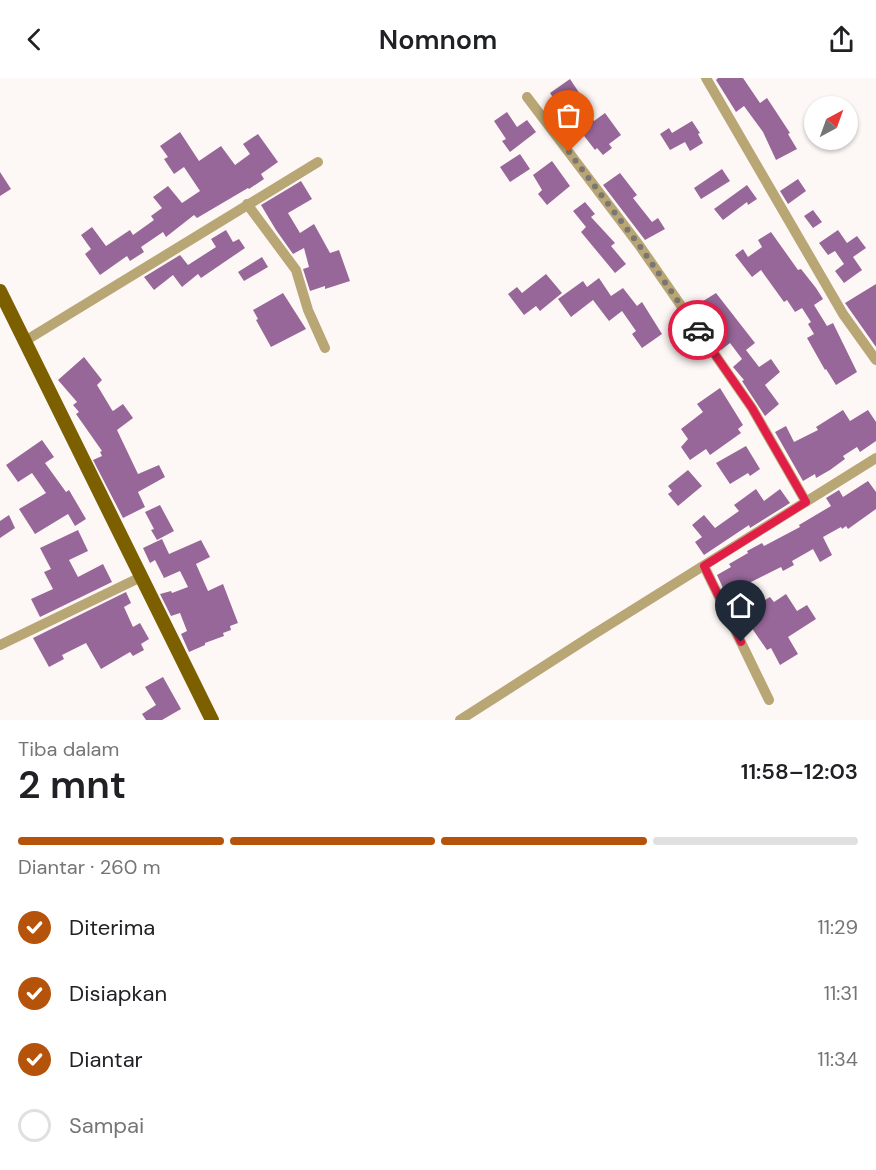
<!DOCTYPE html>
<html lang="id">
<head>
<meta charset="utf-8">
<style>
	:root { --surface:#fff; --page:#f2f2f2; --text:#202124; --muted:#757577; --line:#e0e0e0; --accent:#b45309 }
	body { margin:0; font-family:"DM Sans",sans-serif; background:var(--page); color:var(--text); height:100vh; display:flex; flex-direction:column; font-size:22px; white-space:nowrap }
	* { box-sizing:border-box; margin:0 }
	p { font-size:20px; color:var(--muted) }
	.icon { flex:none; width:33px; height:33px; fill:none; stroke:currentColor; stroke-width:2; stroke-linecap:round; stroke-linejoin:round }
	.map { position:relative; height:642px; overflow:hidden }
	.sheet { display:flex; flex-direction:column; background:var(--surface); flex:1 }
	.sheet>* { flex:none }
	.needle { width:39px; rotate:41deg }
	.fabs { position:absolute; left:804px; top:18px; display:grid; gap:12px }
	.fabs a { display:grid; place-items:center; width:54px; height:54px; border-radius:50%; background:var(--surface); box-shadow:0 2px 4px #0004; font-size:30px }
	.pin { position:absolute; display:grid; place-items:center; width:51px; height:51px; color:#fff; margin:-62px -26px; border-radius:50% 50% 50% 0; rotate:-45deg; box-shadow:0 0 6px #0007 }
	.pin .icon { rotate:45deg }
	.courier { position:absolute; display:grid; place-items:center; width:60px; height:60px; margin:-30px; border:4px solid #e11d48; border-radius:50%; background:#fff; color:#222; box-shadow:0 2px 8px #0007 }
	.head em { font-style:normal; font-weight:600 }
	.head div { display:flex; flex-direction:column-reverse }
	.head { display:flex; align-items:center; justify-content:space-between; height:102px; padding:0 18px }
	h1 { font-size:39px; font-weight:600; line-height:45px }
	.bar { display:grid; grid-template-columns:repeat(4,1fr); gap:9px 6px; align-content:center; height:72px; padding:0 18px }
	.bar i { height:8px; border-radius:4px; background:var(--line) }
	.bar .selected { background:var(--accent) }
	.bar p { grid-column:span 4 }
	ol { padding:0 18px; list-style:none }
	li { display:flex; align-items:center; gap:18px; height:66px }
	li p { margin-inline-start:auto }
	li .icon { padding:6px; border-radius:50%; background:var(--accent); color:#fff; stroke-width:4 }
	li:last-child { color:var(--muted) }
	li i { width:33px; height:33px; border:3px solid var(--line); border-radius:50% }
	header { display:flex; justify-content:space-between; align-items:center; height:78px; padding:0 18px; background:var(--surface); font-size:27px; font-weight:600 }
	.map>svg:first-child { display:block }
	.building { fill:#986799 }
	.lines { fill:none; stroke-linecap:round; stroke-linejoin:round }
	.minor { stroke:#b9a675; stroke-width:10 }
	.major { stroke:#7c6000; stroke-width:14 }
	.done { stroke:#7b7673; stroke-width:6; stroke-dasharray:0 10.8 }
	.route { stroke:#e11d48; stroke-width:8 }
</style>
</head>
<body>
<header><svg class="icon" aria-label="back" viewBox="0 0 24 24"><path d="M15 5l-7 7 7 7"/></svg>Nomnom<svg class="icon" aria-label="share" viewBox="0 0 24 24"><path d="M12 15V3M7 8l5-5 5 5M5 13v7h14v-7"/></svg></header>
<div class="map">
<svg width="876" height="642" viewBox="0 0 876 642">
	<rect width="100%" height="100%" fill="#fdf8f5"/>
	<!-- building -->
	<path class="building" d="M718,0H743L760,25L767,20L790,55L788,56L797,71L776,82L763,54L744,28L736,34L716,2Z
		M570,1L580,16L575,20L594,43L605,35L621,57L609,66L612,70L603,77L597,70L595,72L578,50L567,59L550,37L560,30L550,15Z
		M507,34L517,49L527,42L536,54L510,74L502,63L506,61L494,43Z
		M692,43L700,55L698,56L703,65L690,73L685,64L670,72L660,56L669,50L672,55Z
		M180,54L199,83L221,68L235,87L250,76L243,66L258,56L278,84L261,96L264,101L249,111L248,110L197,140L194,137L166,159L163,154L141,169L144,174L130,183L127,178L100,197L85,176L91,171L81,157L92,149L106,168L130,152L133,157L154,142L151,138L162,130L153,119L168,108L182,125L200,113L184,89L174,96L164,81L168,79L160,68Z
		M520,76L530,91L510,104L500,89Z
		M552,83L570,108L547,127L538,116L542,112L533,97Z
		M722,91L730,103L701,121L694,110Z
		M0,94L11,111L0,118Z
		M620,95L637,117L633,120L652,144L658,140L665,151L645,162L603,107Z
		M798,101L806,113L788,126L780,113Z
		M301,103L312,121L288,135L300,155L314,146L330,175L339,172L350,203L325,211V208L310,213L303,191L309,189L304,170L293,176L276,152L261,127Z
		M747,107L757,121L748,127L747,124L723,142L714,131Z
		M585,124L595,136L591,139L615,165L611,168L626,186L615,195L581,154L586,149L573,133Z
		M813,132L822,144L813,150L804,138Z
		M226,152L233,164L239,161L245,170L201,200L198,196L182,209L173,197L154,212L144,199L180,177L188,187L216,169L211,161Z
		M838,152L847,165L857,158L866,170L853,179L862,192L844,205L835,193L844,186L835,173L828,177L819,165Z
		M771,154L798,192L801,191L816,210L823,221L814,227L827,248L833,245L857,294L836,307L826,291L825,292L807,260L814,256L808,246L811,244L802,230L795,234L787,222L784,224L761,192L752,199L735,177L743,171L748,179L762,169L758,162Z
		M262,179L268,189L244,203L238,194Z
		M546,196L562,215L540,233L536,228L524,237L508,216L517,209L522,215Z
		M599,200L611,218L623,210L637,228L642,224L662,256L642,270L632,256L636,253L622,233L609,243L593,222L571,239L558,221L583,203L587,209Z
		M876,206V269L845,225Z
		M283,215L306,251L271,269L256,242L258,241L253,232Z
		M716,215L755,265L746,272L759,289L771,281L780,294L765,307L779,326L765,338L742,303L744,302L733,289L742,281L730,265L721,272L692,230Z
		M84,279L102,302L97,307L112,332L113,333L123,326L133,340L117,352L138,396L159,387L165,399L138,414L145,429L123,440L93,382L102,378L100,374L102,373L76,336L79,334L73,327L77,324L58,302Z
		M720,310L743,347L738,351L741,355L710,377L706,371L690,382L681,369L688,361L681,351L703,334L697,326Z
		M843,332L850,343L868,332L876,344V363L860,374L857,369L843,378L845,381L830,392L816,400L815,396L803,403L775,354L786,348L794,364L818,352L816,349Z
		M42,362L54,379L45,385L66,414L69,412L86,441L75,448L68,436L35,456L19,431L46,415L32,395L18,404L6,387Z
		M746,368L760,391L750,398L748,395L730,406L716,385Z
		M688,392L702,408L678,428L668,416L672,413L668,408Z
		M868,403L876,414V431L848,451L846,448L842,451L841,449L823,459L832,477L820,484L813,471L792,483L794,487L783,493L781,489L749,505L760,525L770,519L774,524L786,516L797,533L807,527L816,541L788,559L798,576L780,587L771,570L767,572L740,533L735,536L717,497L731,489L729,486L748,475L747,473L762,465L764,468L800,449L799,447L831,428L826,420L839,412L843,419Z
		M756,411L764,423L780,411L790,425L750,450L749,447L704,477L695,464L702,459L692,447L704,437L715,450L739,433L734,427Z
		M160,427L174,453L157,462L151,452L154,451L145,434Z
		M9,437L15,450L0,460V443Z
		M78,452L88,473L69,482L78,499L103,486L112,504L40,539L31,521L53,511L44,494L51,491L40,470Z
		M162,461L169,476L201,462L210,479L196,486L208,513L223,506L238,545L230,548L231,552L223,555L224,558L205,565V567L189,574L181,556L187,553L180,535L171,538L160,516L171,513L172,515L188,509L180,493L164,500L155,482L150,485L143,470Z
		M126,514L131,525L124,529L133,549L140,545L149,561L141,566L144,572L133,578L130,574L101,591L86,565L62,577L64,581L49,589L33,560Z
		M163,599L181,631L162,642H146L142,636L156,627L145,609Z"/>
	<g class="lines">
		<!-- minor -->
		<path class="minor" d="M706,0L843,236L876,282
			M527,19L639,167L752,330L806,424
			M247,126L296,192L308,232L325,270
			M25,263L318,84
			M704,488L769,622
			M0,567L141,499
			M460,642L591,558L876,380"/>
		<!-- major -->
		<path class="major" d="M0,213L212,642"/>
	</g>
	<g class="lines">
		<!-- done -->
		<path class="done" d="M569,74L639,167L698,252"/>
		<!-- route -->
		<path class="route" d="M698,252L752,330L806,424L704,488L741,564"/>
	</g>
</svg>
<div class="fabs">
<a><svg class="needle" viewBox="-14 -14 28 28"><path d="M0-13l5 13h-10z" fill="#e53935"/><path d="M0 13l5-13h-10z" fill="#757577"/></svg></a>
</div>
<div class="pin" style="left:569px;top:74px;background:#ea580c"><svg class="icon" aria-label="bag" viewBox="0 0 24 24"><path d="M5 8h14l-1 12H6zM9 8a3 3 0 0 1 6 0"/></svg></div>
<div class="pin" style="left:741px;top:564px;background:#1f2937"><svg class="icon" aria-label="home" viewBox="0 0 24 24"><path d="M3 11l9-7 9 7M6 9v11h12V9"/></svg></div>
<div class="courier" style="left:698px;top:252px"><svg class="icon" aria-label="car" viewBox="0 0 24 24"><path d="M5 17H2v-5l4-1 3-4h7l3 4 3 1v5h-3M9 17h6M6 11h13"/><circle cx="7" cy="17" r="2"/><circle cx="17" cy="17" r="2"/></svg></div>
</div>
<section class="sheet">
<div class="head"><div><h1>2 mnt</h1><p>Tiba dalam</p></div><em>11:58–12:03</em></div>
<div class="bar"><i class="selected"></i><i class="selected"></i><i class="selected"></i><i></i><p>Diantar · 260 m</p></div>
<ol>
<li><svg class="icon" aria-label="check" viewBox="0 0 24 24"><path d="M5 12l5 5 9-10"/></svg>Diterima<p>11:29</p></li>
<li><svg class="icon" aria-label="check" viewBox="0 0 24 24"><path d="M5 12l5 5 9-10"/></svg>Disiapkan<p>11:31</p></li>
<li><svg class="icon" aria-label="check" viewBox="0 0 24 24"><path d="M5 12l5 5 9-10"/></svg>Diantar<p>11:34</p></li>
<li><i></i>Sampai</li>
</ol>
</section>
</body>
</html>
